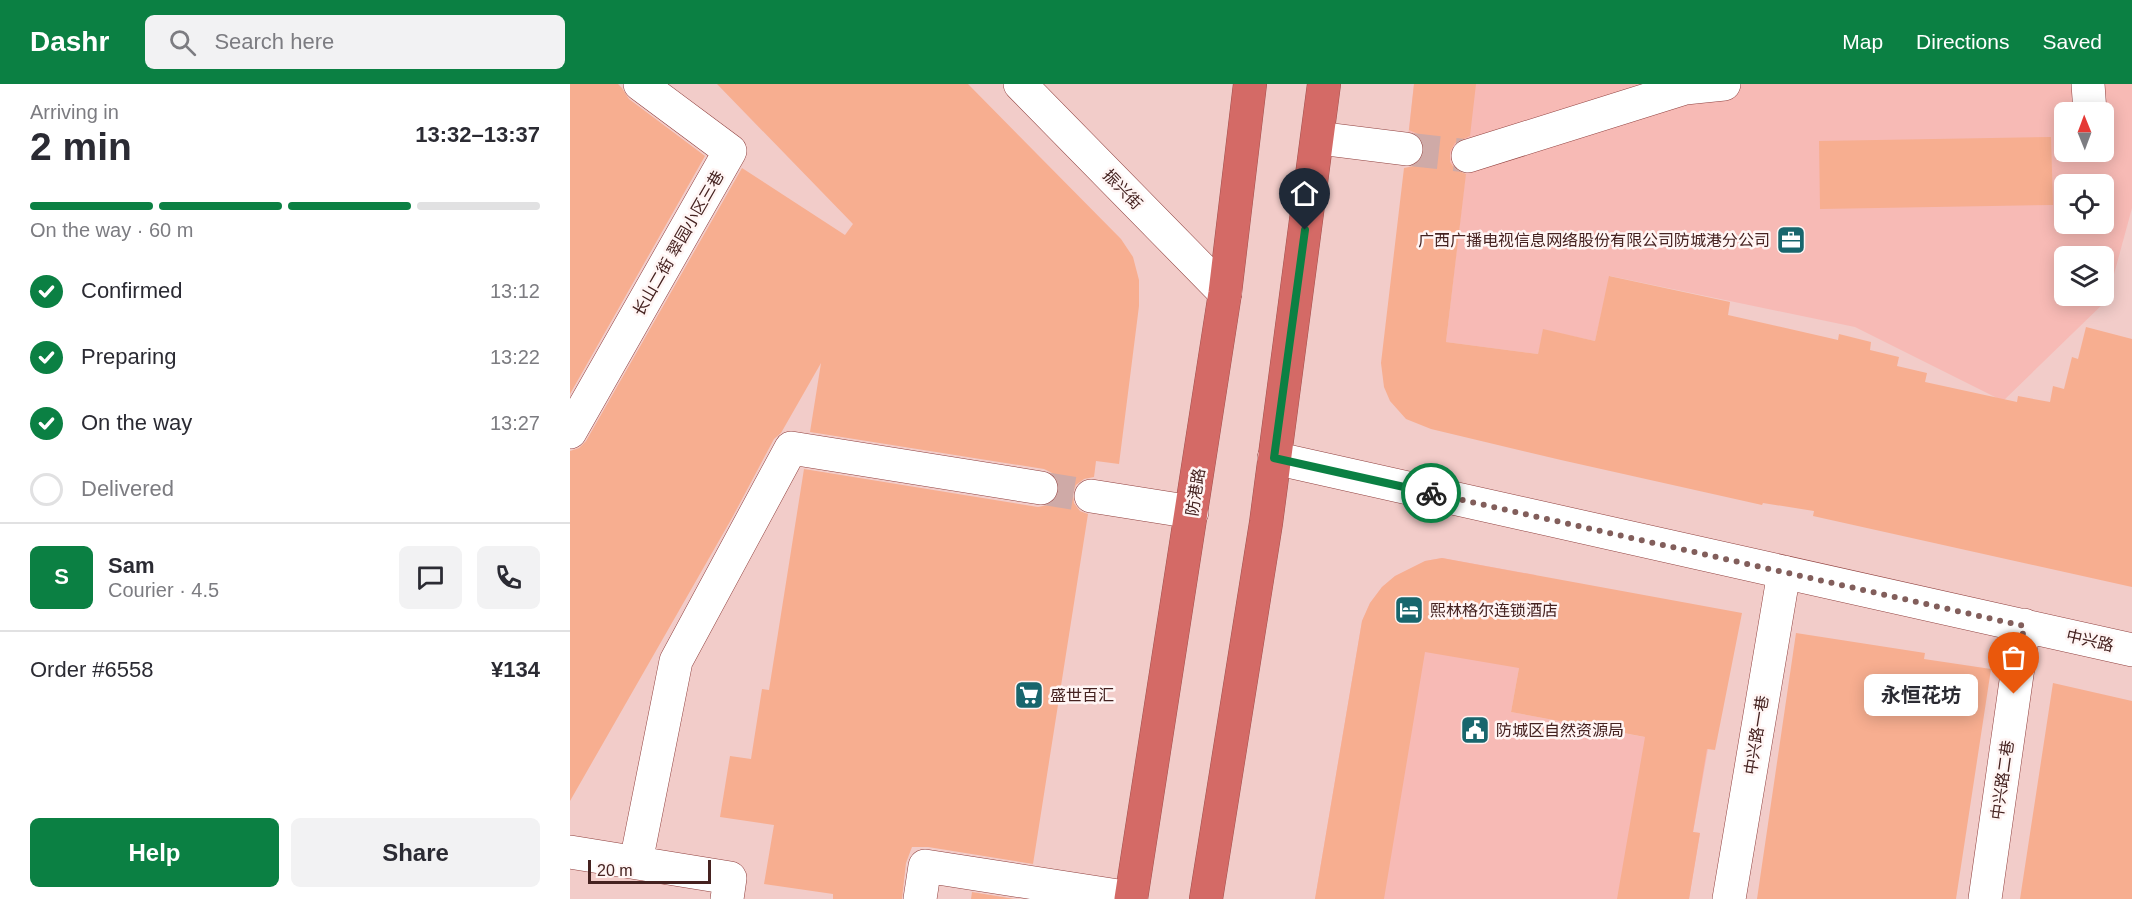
<!DOCTYPE html>
<html lang="en">
<head>
<meta charset="utf-8">
<style>
	:root { --surface:#fff; --page:#f2f2f3; --text:#2b2b33; --muted:#7c7c81; --line:#e1e1e2; --accent:#0b8043 }
	body { margin:0; font-family:Arial,"Noto Sans SC",sans-serif; background:var(--page); color:var(--text); height:100vh; display:flex; flex-direction:column; font-size:22px; white-space:nowrap }
	* { box-sizing:border-box; margin:0 }
	p { font-size:20px; color:var(--muted) }
	.icon { flex:none; width:33px; height:33px; fill:none; stroke:currentColor; stroke-width:2; stroke-linecap:round; stroke-linejoin:round }
	.map { position:relative; flex:1; overflow:hidden }
	.panel { display:flex; flex-direction:column; background:var(--surface); width:570px }
	.panel>* { flex:none }
	.needle { width:39px; rotate:359deg }
	.buttons { position:absolute; left:1484px; top:18px; display:grid; gap:12px }
	.buttons a { display:grid; place-items:center; width:60px; height:60px; border-radius:9px; background:var(--surface); box-shadow:0 3px 15px #0003; font-size:30px }
	.scale { position:absolute; left:18px; bottom:15px; width:123px; box-sizing:border-box; padding-left:6px; border:3px solid #452220; border-top:0; font-size:16px; line-height:21px; white-space:nowrap; color:#452220; -webkit-text-stroke:4px #fff5f4; paint-order:stroke }
	.pin { position:absolute; display:grid; place-items:center; width:51px; height:51px; color:#fff; margin:-62px -26px; border-radius:50% 50% 50% 0; rotate:-45deg; box-shadow:0 0 6px #0007 }
	.pin .icon { rotate:45deg }
	.courier { position:absolute; display:grid; place-items:center; width:60px; height:60px; margin:-30px; border:4px solid #0b8043; border-radius:50%; background:#fff; color:#222; box-shadow:0 2px 8px #0007 }
	.bubble { position:absolute; height:42px; border-radius:9px; background:var(--surface); box-shadow:0 3px 15px #0003; font-size:20px; font-weight:700; line-height:42px; text-align:center }
	.headline em { font-style:normal; font-weight:700 }
	.headline div { display:flex; flex-direction:column-reverse }
	.headline { display:flex; align-items:center; justify-content:space-between; height:102px; padding:0 30px }
	h1 { font-size:39px; font-weight:700; line-height:45px }
	.bar { display:grid; grid-template-columns:repeat(4,1fr); gap:9px 6px; align-content:center; height:72px; padding:0 30px }
	.bar i { height:8px; border-radius:4px; background:var(--line) }
	.bar .on { background:var(--accent) }
	.bar p { grid-column:span 4 }
	.line { display:flex; align-items:center; gap:15px; padding:0 30px; border-top:2px solid var(--line) }
	.line div { flex:1 }
	.round { display:grid; place-items:center; flex:none; width:63px; height:63px; border-radius:9px; background:var(--page) }
	ol { padding:0 30px; list-style:none }
	li { display:flex; align-items:center; gap:18px; height:66px }
	li p { margin-inline-start:auto }
	li .icon { padding:6px; border-radius:50%; background:var(--accent); color:#fff; stroke-width:4 }
	li:last-child { color:var(--muted) }
	li i { width:33px; height:33px; border:3px solid var(--line); border-radius:50% }
	.cta { display:flex; gap:12px; margin-top:auto; padding:12px 30px }
	.cta a { flex:1; height:69px; border-radius:9px; background:var(--accent); color:#fff; font-size:24px; font-weight:700; line-height:69px; text-align:center }
	.cta a+a { background:var(--page); color:var(--text) }
	header { display:flex; align-items:center; gap:36px; box-sizing:border-box; height:84px; padding:0 30px; background:var(--accent); color:#fff }
	header strong { font-size:28px }
	nav { display:flex; gap:33px; margin-inline-start:auto; font-size:21px }
	.search { width:420px; height:54px; background:var(--page); display:flex; align-items:center; gap:15px; box-sizing:border-box; padding:0 21px; border-radius:9px; color:var(--muted); font-size:22px }
	main { display:flex; flex:1; min-height:0 }
	.map>svg:first-child { display:block }
	.built { fill:#f7bab5; fill-rule:evenodd }
	.building { fill:#f7ae90 }
	.lines { fill:none; stroke-linecap:round; stroke-linejoin:round }
	.minor-tunnel { stroke:#cfaaa7; stroke-width:33; stroke-dasharray:33 16; stroke-linecap:butt }
	.minor-casing { stroke:#90403e; stroke-width:34 }
	.highway-casing { stroke:#a2514e; stroke-width:34 }
	.minor { stroke:#fff; stroke-width:33 }
	.highway { stroke:#d46a66; stroke-width:33 }
	.done { stroke:#825e5b; stroke-width:6; stroke-dasharray:0 10.8 }
	.route { stroke:#0b8043; stroke-width:8 }
	.labels { text-anchor:middle; stroke-width:5; stroke-linejoin:round; paint-order:stroke }
	.street-label { font-size:16px; fill:#452220; stroke:#fff5f4 }
	.poi-label { font-size:16px; fill:#452220; stroke:#fff5f4; text-anchor:start }
</style>
</head>
<body>
<header>
<strong>Dashr</strong>
<div class="search"><svg class="icon" aria-label="search" viewBox="0 0 24 24"><circle cx="10" cy="10" r="6"/><path d="M15 15l6 6"/></svg>Search here</div>
<nav><a>Map</a><a>Directions</a><a>Saved</a></nav>
</header>
<main>
<section class="panel">
<div class="headline"><div><h1>2 min</h1><p>Arriving in</p></div><em>13:32–13:37</em></div>
<div class="bar"><i class="on"></i><i class="on"></i><i class="on"></i><i></i><p>On the way · 60 m</p></div>
<ol>
<li><svg class="icon" aria-label="check" viewBox="0 0 24 24"><path d="M5 12l5 5 9-10"/></svg>Confirmed<p>13:12</p></li>
<li><svg class="icon" aria-label="check" viewBox="0 0 24 24"><path d="M5 12l5 5 9-10"/></svg>Preparing<p>13:22</p></li>
<li><svg class="icon" aria-label="check" viewBox="0 0 24 24"><path d="M5 12l5 5 9-10"/></svg>On the way<p>13:27</p></li>
<li><i></i>Delivered</li>
</ol>
<div class="line" style="height:108px"><b class="round" style="background:var(--accent);color:#fff">S</b><div><b>Sam</b><p>Courier · 4.5</p></div><a class="round"><svg class="icon" aria-label="chat" viewBox="0 0 24 24"><path d="M4 5h16v11H9l-5 4z"/></svg></a><a class="round"><svg class="icon" aria-label="phone" viewBox="0 0 24 24"><path d="M5 4h4l2 5-3 2q2 4 5 5l2-3 5 2v4C11 20 4 13 5 4z"/></svg></a></div>
<div class="line" style="height:78px"><div>Order #6558</div><b>¥134</b></div>
<div class="cta"><a>Help</a><a>Share</a></div>
</section>
<div class="map">
<svg width="1562" height="815" viewBox="0 0 1562 815">
	<rect width="100%" height="100%" fill="#f2ccc9"/>
	<!-- built -->
	<path class="built" d="M844,0H1562V124L1537,216L1433,317L1285,243L1040,192L1025,257L974,246L968,270L876,258L896,86L835,79ZM1494,28H1533V68H1494ZM1494,100H1533V140H1494ZM1494,172H1533V212H1494Z
		M872,474L966,491L941,628L1138,665L1123,748L1130,749L1119,815H745L792,537L800,519L812,503L825,492L855,477Z"/>
	<!-- building -->
	<path class="building" d="M0,0H48L52,4L59,15L135,72L0,310Z
		M147,0H398L551,155L563,173L569,196V222L549,380L526,377L524,393L514,395L506,401L503,409L504,419L510,427L518,430L463,780L358,763H342L336,779L332,815H263V810L194,800L204,741L150,733L160,672L181,675L192,605L199,606L234,385L468,423L478,421L486,415L489,408L488,397L482,389L474,385L240,348L251,279L211,349L204,355L162,434L0,717V367L9,364L16,357L172,84L275,151L283,140Z
		M844,0H906L900,52L885,59L880,68V78L885,85L896,90L876,258L968,270L973,245L1025,257L1039,192L1160,218L1158,231L1268,256L1269,250L1301,258L1300,266L1329,273L1327,282L1357,289L1355,298L1447,318L1448,312L1480,318L1483,302L1494,305L1502,273L1508,275L1516,243L1562,255V503L1243,432L1244,427L1193,419L1192,421L991,376L861,345L836,335L820,317L814,303L811,279L834,84L844,82L851,77L855,67L853,58L848,50L839,46Z
		M1481,53L1483,121L1250,125L1249,57Z
		M872,474L1172,529L1145,666L1137,665L1123,748L1130,749L1119,815H1047L1075,653L941,628L949,584L855,568L814,815H745L792,537L800,519L812,503L825,492L855,477Z
		M1226,549L1355,569L1354,575L1421,585L1386,815H1187Z
		M1483,599L1562,617V815H1450Z
		M402,808L445,815H401Z"/>
	<g class="lines">
		<!-- minor-tunnel -->
		<path class="minor-tunnel" d="M836,65L898,72
			M471,404L521,412"/>
		<!-- minor casing -->
		<g class="minor-casing">
			<path id="minor" d="M450,0L655,209
				M1518,0L1520,28
				M748,54L836,65
				M898,72L1115,4L1154,0
				M0,348L160,67L70,0
				M704,374L1562,566
				M521,412L622,428
				M0,768L160,794L157,815
				M66,778L106,577L221,364L471,404
				M350,815L355,782L561,814
				M1159,815L1214,488
				M1415,815L1454,541"/>
		</g>
		<!-- highway casing -->
		<g class="highway-casing">
			<path id="highway" d="M561,815L655,209L680,0
				M636,815L696,439L754,0"/>
		</g>
		<!-- minor -->
		<use href="#minor" class="minor"/>
		<!-- highway -->
		<use href="#highway" class="highway"/>
	</g>
	<g class="lines">
		<!-- done -->
		<path class="done" d="M861,409L1454,542L1444,610"/>
		<!-- route -->
		<path class="route" d="M735,146L704,374L861,409"/>
	</g>
	<!-- icons -->
	<defs>
		<g id="office-square" transform="scale(1.5)"><rect x="-9" y="-9" width="18" height="18" rx="4" fill="#18666d" stroke="#fff5f4"/><path d="M-6-3h4V-5.5h4V-3h4V5H-6ZM-1-4.5V-3h2v-1.5ZM-6 0V1H6V0Z" fill="#fff"/></g>
		<g id="hotel-square" transform="scale(1.5)"><rect x="-9" y="-9" width="18" height="18" rx="4" fill="#18666d" stroke="#fff5f4"/><path d="M-6-4.5h1.5V1H6V5H4.5V3h-9V5H-6ZM-4 0a1.8 1.8 0 1 1 3.6 0ZM.5 0V-2.5h3Q6-2.5 6 0Z" fill="#fff"/></g>
		<g id="supermarket-square" transform="scale(1.5)"><rect x="-9" y="-9" width="18" height="18" rx="4" fill="#18666d" stroke="#fff5f4"/><path d="M-6-5.5h2.5l.6 2H6L4.5 2H-2.5L-4.4-4H-6ZM-1.5 3.2a1.3 1.3 0 1 0 .1 0ZM3 3.2a1.3 1.3 0 1 0 .1 0Z" fill="#fff"/></g>
		<g id="civic-square" transform="scale(1.5)"><rect x="-9" y="-9" width="18" height="18" rx="4" fill="#18666d" stroke="#fff5f4"/><path d="M-.6-6.5H3V-4.5H.6V-3L4-1V1h2V6H-6V1h2V-1L-.6-3ZM-1.2 2.5V6h2.4V2.5Z" fill="#fff"/></g>
	</defs>
	<g fill-rule="evenodd">
		<use href="#office-square" x="1221" y="156"/>
		<use href="#hotel-square" x="839" y="526"/>
		<use href="#supermarket-square" x="459" y="611"/>
		<use href="#civic-square" x="905" y="646"/>
	</g>
	<g class="labels">
		<!-- street labels -->
		<g class="street-label">
			<text transform="translate(553 105) rotate(46)" y="6">振兴街</text>
			<text transform="translate(108 159) rotate(-60)" y="6">长山二街 翠园小区三巷</text>
			<text transform="translate(625 408) rotate(-81)" y="6">防港路</text>
			<text transform="translate(1520 556) rotate(13)" y="6">中兴路</text>
			<text transform="translate(1186 651) rotate(-81)" y="6">中兴路一巷</text>
			<text transform="translate(1432 696) rotate(-82)" y="6">中兴路二巷</text>
		</g>
		<!-- poi labels -->
		<g class="poi-label">
			<text x="1200" y="162" text-anchor="end">广西广播电视信息网络股份有限公司防城港分公司</text>
			<text x="860" y="532">熙林格尔连锁酒店</text>
			<text x="480" y="617">盛世百汇</text>
			<text x="926" y="652">防城区自然资源局</text>
		</g>
	</g>
</svg>
<div class="buttons">
<a><svg class="needle" viewBox="-14 -14 28 28"><path d="M0-13l5 13h-10z" fill="#e53935"/><path d="M0 13l5-13h-10z" fill="#7c7c81"/></svg></a>
<a><svg class="icon" aria-label="locate" viewBox="0 0 24 24"><circle cx="12" cy="12" r="6"/><path d="M12 2v4M12 18v4M2 12h4M18 12h4"/></svg></a>
<a><svg class="icon" aria-label="layers" viewBox="0 0 24 24"><path d="M12 4l9 5-9 5-9-5zM3 14l9 5 9-5"/></svg></a>
</div>
<div class="scale">20 m</div>
<div class="pin" style="left:1444px;top:610px;background:#ea580c"><svg class="icon" aria-label="bag" viewBox="0 0 24 24"><path d="M5 8h14l-1 12H6zM9 8a3 3 0 0 1 6 0"/></svg></div>
<div class="pin" style="left:735px;top:146px;background:#1f2937"><svg class="icon" aria-label="home" viewBox="0 0 24 24"><path d="M3 11l9-7 9 7M6 9v11h12V9"/></svg></div>
<div class="courier" style="left:861px;top:409px"><svg class="icon" aria-label="bike" viewBox="0 0 24 24"><circle cx="6" cy="16" r="4"/><circle cx="18" cy="16" r="4"/><path d="M6 16l4-8h5l3 8M10 8l3 8H6M13 5h3"/></svg></div>
<div class="bubble" style="left:1294px;top:590px;width:114px">永恒花坊</div>
</div>
</main>
</body>
</html>
